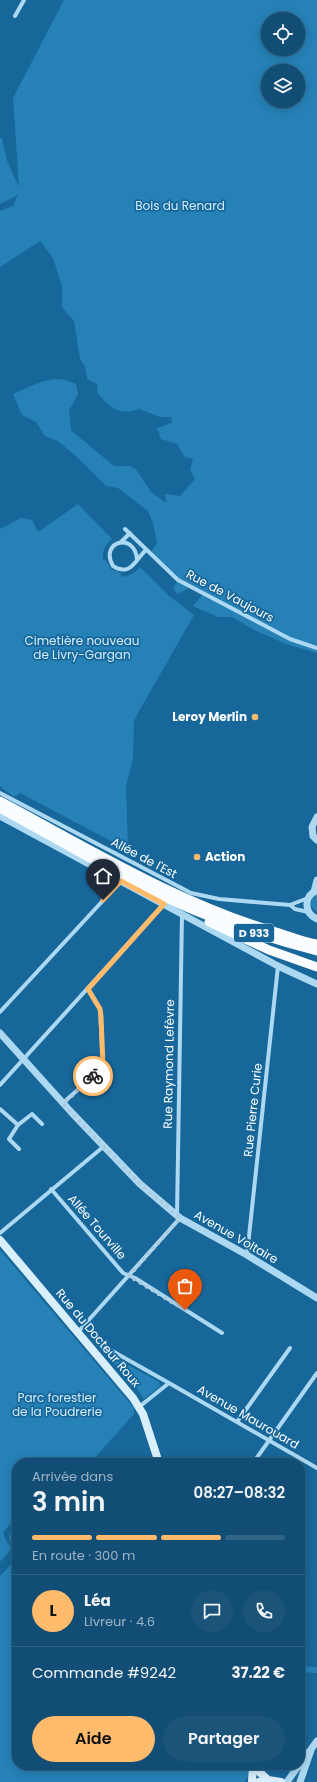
<!DOCTYPE html>
<html lang="fr">
<head>
<meta charset="utf-8">
<style>
	:root { --surface:#114d74; --page:#1a5479; --text:#f1f3f6; --muted:#9cb4c5; --line:#306486; --accent:#ffbb6c }
	body { margin:0; font-family:Poppins,sans-serif; background:var(--page); color:var(--text); height:100vh; display:flex; flex-direction:column; font-size:15px; white-space:nowrap }
	* { box-sizing:border-box; margin:0 }
	p { font-size:13px; color:var(--muted) }
	.icon { flex:none; width:22px; height:22px; fill:none; stroke:currentColor; stroke-width:2; stroke-linecap:round; stroke-linejoin:round }
	.map { position:relative; flex:1; overflow:hidden }
	.drawer { position:absolute; left:12px; top:1458px; width:293px; height:312px; display:flex; flex-direction:column; background:var(--surface); border-radius:16px; box-shadow:0 2px 10px #0003,0 0 0 1px var(--line) }
	.drawer>* { flex:none }
	.buttons { position:absolute; left:261px; top:12px; display:grid; gap:8px }
	.buttons a { display:grid; place-items:center; width:44px; height:44px; border-radius:50%; background:var(--surface); box-shadow:0 2px 10px #0003,0 0 0 1px var(--line); font-size:20px }
	.pin { position:absolute; display:grid; place-items:center; width:34px; height:34px; color:#fff; margin:-41px -17px; border-radius:50% 50% 50% 0; rotate:-45deg; box-shadow:0 0 4px #0007 }
	.pin .icon { rotate:45deg }
	.courier { position:absolute; display:grid; place-items:center; width:40px; height:40px; margin:-20px; border:3px solid #ffbb6c; border-radius:50%; background:#fff; color:#222; box-shadow:0 1px 5px #0007 }
	.headline em { font-style:normal; font-weight:600 }
	.headline div { display:flex; flex-direction:column-reverse }
	.headline { display:flex; align-items:center; justify-content:space-between; height:68px; padding:0 20px }
	h1 { font-size:26px; font-weight:600; line-height:30px }
	.bar { display:grid; grid-template-columns:repeat(4,1fr); gap:6px 4px; align-content:center; height:48px; padding:0 20px }
	.bar i { height:5px; border-radius:3px; background:var(--line) }
	.bar .selected { background:var(--accent) }
	.bar p { grid-column:span 4 }
	.line { display:flex; align-items:center; gap:10px; padding:0 20px; border-top:1px solid var(--line) }
	.line div { flex:1 }
	.round { display:grid; place-items:center; flex:none; width:42px; height:42px; border-radius:21px; background:var(--page) }
	.cta { display:flex; gap:8px; margin-top:auto; padding:8px 20px }
	.cta a { flex:1; height:46px; border-radius:24px; background:var(--accent); color:#111; font-size:16px; font-weight:600; line-height:46px; text-align:center }
	.cta a+a { background:var(--page); color:var(--text) }
	.map>svg:first-child { display:block }
	.green { fill:#2681b6; fill-rule:evenodd }
	.lines { fill:none; stroke-linecap:round; stroke-linejoin:round }
	.minor { stroke:#acd8f2; stroke-width:4 }
	.tertiary { stroke:#acd8f2; stroke-width:7 }
	.secondary { stroke:#daeffc; stroke-width:8 }
	.trunk { stroke:#fafdff; stroke-width:9 }
	.done { stroke:#aecadc; stroke-width:4; stroke-dasharray:0 7.2 }
	.route { stroke:#ffbb6c; stroke-width:5 }
	.poi-dot { fill:#ffbb6c; stroke:#17679a; stroke-width:1.5 }
	.labels { text-anchor:middle; stroke-width:3.5; stroke-linejoin:round; paint-order:stroke }
	.shield { fill:#17679a; stroke:#b9d1e1; stroke-width:1 }
	.shield-label { font-size:11px; font-weight:bold; fill:#fff }
	.park-label { font-size:12px; fill:#d3edfc; stroke:#17679a }
	.street-label { font-size:12px; fill:#fff; stroke:#17679a }
	.poi-label { font-size:12px; font-weight:bold; fill:#fff; stroke:#17679a; text-anchor:end }
</style>
</head>
<body>
<div class="map">
<svg width="317" height="1782" viewBox="0 0 317 1782">
	<rect width="100%" height="100%" fill="#17679a"/>
	<!-- green -->
	<path class="green" d="M64,0H317V653L286,644L254,630L232,617H218L193,606L204,593L191,587L178,594L173,589L178,580L150,553L157,543L153,523L148,511L118,488L106,486L80,460L58,441L45,436L36,422L22,415L13,394C34,385 53,372 76,384L78,394L69,411L71,430L114,466H130L136,469L151,492L166,503L165,494L180,496L195,479L190,470L193,459L185,457L177,444L161,439L157,428L172,423L171,417H160L139,409C117,416 112,408 98,394L97,384L87,379L85,366L80,359L74,321L62,307V286L53,258L40,241L0,267V211L13,206L18,195L0,204V138H2L7,161L19,187L13,98ZM268,19H298V49H268ZM268,71H298V101H268Z
		M78,504L112,539C105,545 102,551 103,560H105L111,569L121,573V577C130,576 134,574 140,567L168,595L194,615L134,720L133,759L126,786L128,850L20,793L14,797L0,786V529L21,518L32,520L38,532Z
		M317,894V913L311,906L312,899Z
		M0,1250L134,1408V1414L90,1463H17V1525L10,1524L3,1533L8,1544L12,1548L0,1562Z
		M105,1352L159,1382L160,1386L144,1399L127,1374L122,1373Z
		M14,1529H17V1543L15,1546L10,1541L9,1536Z
		M17,1558V1765H247L249,1775L244,1782H0V1576Z
		M300,1666L317,1667V1673L300,1672Z"/>
	<g class="lines">
		<!-- minor -->
		<path class="minor" d="M15,16L24,0
			M125,529L178,580L290,639L317,648
			M121,542L130,533
			M137,559C134,531 99,542 113,566C131,577 135,560 146,550
			M0,793L191,893L219,899L290,905L308,898
			M290,905L295,909L308,912
			M0,1012L121,881
			M0,1085L164,904
			M63,1103L103,1067L100,1009L88,989
			M0,1109L18,1125
			M19,1149L9,1139L18,1125L32,1114L42,1124
			M51,1189L123,1273L135,1278L222,1333
			M177,1215L182,914
			M0,1233L103,1147
			M247,1255L278,966
			M78,1332L180,1218
			M98,1343L169,1383
			M139,1407L169,1383L317,1468
			M237,1422L290,1348
			M253,1463L317,1373"/>
		<!-- tertiary -->
		<path class="tertiary" d="M0,816L278,966L317,984
			M317,817L312,827L313,836L317,840
			M317,890C303,897 304,913 317,919
			M314,892L317,880
			M0,1033L72,1113L140,1184L180,1218L247,1255L317,1298
			M300,1764L317,1741
			M287,1782L299,1765
			M300,1782L311,1750"/>
		<!-- secondary -->
		<path class="secondary" d="M0,1240L133,1398L143,1414L159,1463
			M254,1767L268,1780
			M252,1782L253,1765
			M259,1782L268,1780L281,1782"/>
		<!-- trunk -->
		<path class="trunk" d="M0,801C90,849 178,903 276,932C290,936 303,942 317,944
			M0,808C64,843 127,881 193,910C234,927 275,940 317,951
			M209,922L269,950L317,967"/>
	</g>
	<g class="lines">
		<!-- done -->
		<path class="done" d="M93,1076L63,1104L140,1184L180,1218L129,1276L185,1310"/>
		<!-- route -->
		<path class="route" d="M93,1076L103,1067L101,1016L100,1009L88,989L164,904L121,881L103,900"/>
	</g>
	<!-- markers -->
	<g class="poi-dot">
		<circle cx="255" cy="717" r="4"/>
		<circle cx="197" cy="857" r="4"/>
	</g>
	<g class="labels">
		<!-- shield labels -->
		<rect class="shield" x="234" y="924" width="40" height="18" rx="3"/>
		<g class="shield-label">
			<text x="254" y="937">D 933</text>
		</g>
		<!-- park labels -->
		<g class="park-label">
			<text x="180" y="210">Bois du Renard</text>
			<text x="82" y="645">Cimetière nouveau<tspan x="82" dy="14">de Livry-Gargan</tspan></text>
			<text x="57" y="1402">Parc forestier<tspan x="57" dy="14">de la Poudrerie</tspan></text>
		</g>
		<!-- street labels -->
		<g class="street-label">
			<text transform="translate(230 596) rotate(28)" y="4">Rue de Vaujours</text>
			<text transform="translate(144 858) rotate(28)" y="4">Allée de l'Est</text>
			<text transform="translate(169 1064) rotate(-89)" y="4">Rue Raymond Lefèvre</text>
			<text transform="translate(253 1110) rotate(-84)" y="4">Rue Pierre Curie</text>
			<text transform="translate(97 1227) rotate(49)" y="4">Allée Tourville</text>
			<text transform="translate(236 1237) rotate(30)" y="4">Avenue Voltaire</text>
			<text transform="translate(98 1338) rotate(50)" y="4">Rue du Docteur Roux</text>
			<text transform="translate(248 1417) rotate(30)" y="4">Avenue Maurouard</text>
		</g>
		<!-- poi labels -->
		<g class="poi-label">
			<text x="247" y="721">Leroy Merlin</text>
			<text x="205" y="861" text-anchor="start">Action</text>
		</g>
	</g>
</svg>
<div class="buttons">
<a><svg class="icon" aria-label="locate" viewBox="0 0 24 24"><circle cx="12" cy="12" r="6"/><path d="M12 2v4M12 18v4M2 12h4M18 12h4"/></svg></a>
<a><svg class="icon" aria-label="layers" viewBox="0 0 24 24"><path d="M12 4l9 5-9 5-9-5zM3 14l9 5 9-5"/></svg></a>
</div>
<div class="pin" style="left:185px;top:1310px;background:#ea580c"><svg class="icon" aria-label="bag" viewBox="0 0 24 24"><path d="M5 8h14l-1 12H6zM9 8a3 3 0 0 1 6 0"/></svg></div>
<div class="pin" style="left:103px;top:900px;background:#1f2937"><svg class="icon" aria-label="home" viewBox="0 0 24 24"><path d="M3 11l9-7 9 7M6 9v11h12V9"/></svg></div>
<div class="courier" style="left:93px;top:1076px"><svg class="icon" aria-label="bike" viewBox="0 0 24 24"><circle cx="6" cy="16" r="4"/><circle cx="18" cy="16" r="4"/><path d="M6 16l4-8h5l3 8M10 8l3 8H6M13 5h3"/></svg></div>
<section class="drawer">
<div class="headline"><div><h1>3 min</h1><p>Arrivée dans</p></div><em>08:27–08:32</em></div>
<div class="bar"><i class="selected"></i><i class="selected"></i><i class="selected"></i><i></i><p>En route · 300 m</p></div>
<div class="line" style="height:72px"><b class="round" style="background:var(--accent);color:#111">L</b><div><b>Léa</b><p>Livreur · 4.6</p></div><a class="round"><svg class="icon" aria-label="chat" viewBox="0 0 24 24"><path d="M4 5h16v11H9l-5 4z"/></svg></a><a class="round"><svg class="icon" aria-label="phone" viewBox="0 0 24 24"><path d="M5 4h4l2 5-3 2q2 4 5 5l2-3 5 2v4C11 20 4 13 5 4z"/></svg></a></div>
<div class="line" style="height:52px"><div>Commande #9242</div><b>37.22 €</b></div>
<div class="cta"><a>Aide</a><a>Partager</a></div>
</section>
</div>
</body>
</html>
